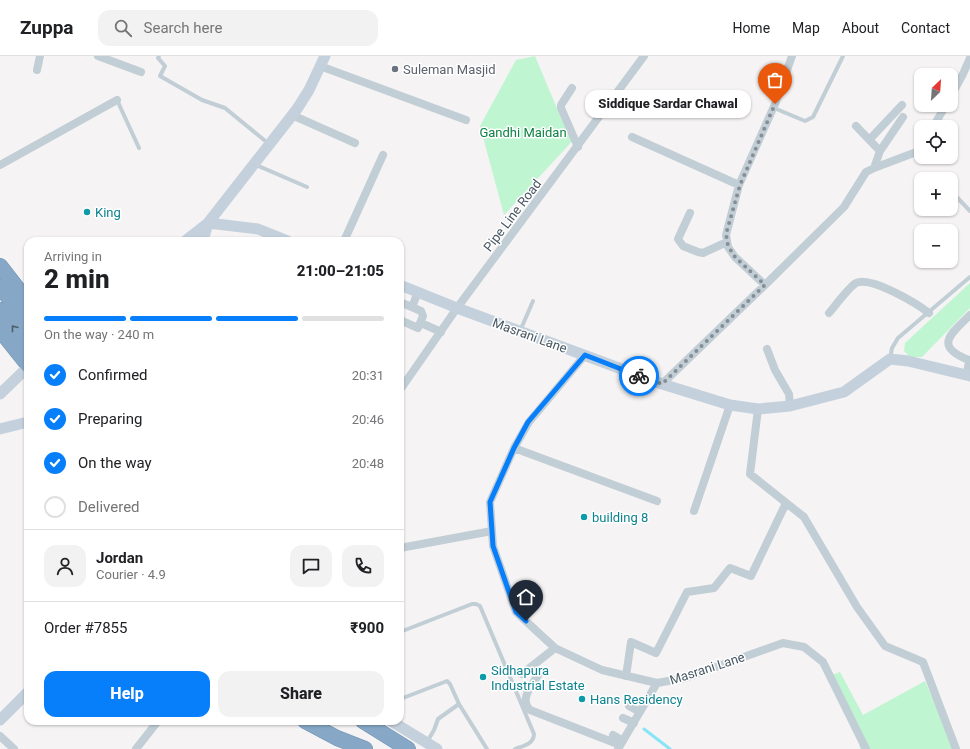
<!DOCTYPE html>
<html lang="en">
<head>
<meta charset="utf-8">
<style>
	:root { --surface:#fff; --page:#f2f2f2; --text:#202124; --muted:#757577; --line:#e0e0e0; --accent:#077ffa }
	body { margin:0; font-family:Roboto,sans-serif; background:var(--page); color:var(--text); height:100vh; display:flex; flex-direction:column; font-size:15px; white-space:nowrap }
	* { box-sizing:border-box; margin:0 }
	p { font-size:13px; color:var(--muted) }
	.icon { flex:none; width:22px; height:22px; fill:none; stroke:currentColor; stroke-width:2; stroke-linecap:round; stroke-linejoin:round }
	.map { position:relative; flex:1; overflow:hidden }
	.sheet { position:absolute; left:24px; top:181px; width:380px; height:488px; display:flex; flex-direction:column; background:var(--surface); border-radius:12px; box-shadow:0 1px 3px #0004 }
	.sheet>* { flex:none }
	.needle { width:26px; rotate:25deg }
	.controls { position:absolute; left:914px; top:12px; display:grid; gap:8px }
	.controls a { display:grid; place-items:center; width:44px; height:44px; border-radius:8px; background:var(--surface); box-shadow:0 1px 3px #0004; font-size:20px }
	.pin { position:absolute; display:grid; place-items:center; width:34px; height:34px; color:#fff; margin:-41px -17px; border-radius:50% 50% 50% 0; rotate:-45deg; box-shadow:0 0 4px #0007 }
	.pin .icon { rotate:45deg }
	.courier { position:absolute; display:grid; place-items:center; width:40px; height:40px; margin:-20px; border:3px solid #077ffa; border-radius:50%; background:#fff; color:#222; box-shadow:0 1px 5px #0007 }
	.bubble { position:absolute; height:28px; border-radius:12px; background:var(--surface); box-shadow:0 1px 3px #0004; font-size:13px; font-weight:800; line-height:28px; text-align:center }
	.headline em { font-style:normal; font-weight:800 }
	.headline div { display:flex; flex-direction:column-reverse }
	.headline { display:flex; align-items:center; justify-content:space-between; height:68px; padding:0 20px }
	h1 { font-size:26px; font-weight:800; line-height:30px }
	.bar { display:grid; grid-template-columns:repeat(4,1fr); gap:6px 4px; align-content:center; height:48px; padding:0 20px }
	.bar i { height:5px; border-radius:3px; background:var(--line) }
	.bar .selected { background:var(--accent) }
	.bar p { grid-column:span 4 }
	.line { display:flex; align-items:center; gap:10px; padding:0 20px; border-top:1px solid var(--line) }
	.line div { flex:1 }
	.round { display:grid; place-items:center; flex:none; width:42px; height:42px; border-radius:12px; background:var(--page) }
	ol { padding:0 20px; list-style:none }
	li { display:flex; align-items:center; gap:12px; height:44px }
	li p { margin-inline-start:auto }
	li .icon { padding:4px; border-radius:50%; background:var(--accent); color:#fff; stroke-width:4 }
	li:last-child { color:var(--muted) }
	li i { width:22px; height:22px; border:2px solid var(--line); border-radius:50% }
	.cta { display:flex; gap:8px; margin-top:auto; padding:8px 20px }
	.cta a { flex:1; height:46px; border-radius:12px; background:var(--accent); color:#fff; font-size:16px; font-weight:800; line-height:46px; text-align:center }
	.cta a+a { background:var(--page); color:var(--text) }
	header { display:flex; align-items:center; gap:24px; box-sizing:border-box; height:56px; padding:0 20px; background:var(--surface); border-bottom:1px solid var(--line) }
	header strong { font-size:19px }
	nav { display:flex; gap:22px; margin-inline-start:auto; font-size:14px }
	.search { width:280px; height:36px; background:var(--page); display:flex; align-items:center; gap:10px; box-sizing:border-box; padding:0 14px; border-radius:12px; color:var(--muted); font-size:15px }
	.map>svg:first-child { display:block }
	.green { fill:#bff5d1 }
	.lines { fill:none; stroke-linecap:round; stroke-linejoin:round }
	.stream { stroke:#87e5f6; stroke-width:3 }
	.highway-casing { stroke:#7193b2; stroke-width:16 }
	.lane { stroke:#c2ced5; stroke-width:4 }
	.street { stroke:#c2ced5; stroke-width:8 }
	.secondary { stroke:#c4d1dd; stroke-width:11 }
	.highway { stroke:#86a8c6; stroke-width:15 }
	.oneway { stroke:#4e5f6d }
	.done { stroke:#858e95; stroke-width:4; stroke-dasharray:0 7.2 }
	.route { stroke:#077ffa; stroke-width:5 }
	.worship-dot { fill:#6b7280; stroke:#fff; stroke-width:1.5 }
	.culture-dot { fill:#0f9aa8; stroke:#fff; stroke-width:1.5 }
	.labels { text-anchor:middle; stroke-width:3; stroke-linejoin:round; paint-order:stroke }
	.worship-label { font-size:13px; fill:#5b616d; stroke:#fff; text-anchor:start }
	.park-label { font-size:13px; fill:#0d8242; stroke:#fff }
	.culture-label { font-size:13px; fill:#0d838f; stroke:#fff; text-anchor:start }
	.street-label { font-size:13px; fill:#485763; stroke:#fff }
</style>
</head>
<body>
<header>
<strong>Zuppa</strong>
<div class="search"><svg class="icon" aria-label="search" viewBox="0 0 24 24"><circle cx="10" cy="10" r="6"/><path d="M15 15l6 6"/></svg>Search here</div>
<nav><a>Home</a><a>Map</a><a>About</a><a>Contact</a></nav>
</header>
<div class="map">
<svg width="970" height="693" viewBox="0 0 970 693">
	<rect width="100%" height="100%" fill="#f5f3f3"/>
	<!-- green -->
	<path class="green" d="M535,0L561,62L577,80L504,159L480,70L516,4Z
		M970,227V252L922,301H910L904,295L905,287Z
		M840,616L863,659L925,625L955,693H860L858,677L831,619Z"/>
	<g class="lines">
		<!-- stream -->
		<path class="stream" d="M644,673L670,693"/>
		<!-- highway casing -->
		<g class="highway-casing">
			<path id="highway" d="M0,210L28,246
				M0,231L28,266
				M0,254L28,290
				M0,274L28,309
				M305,665L337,682L365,693
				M363,665L408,693"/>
		</g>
		<!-- lane -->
		<path class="lane" d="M159,0L158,2L165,10L160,20L202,44L225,52L269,88
			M117,44L139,92
			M774,52L805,65L813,61L843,0
			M254,108L307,131
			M951,135L970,155
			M520,275L533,245
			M890,303L892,292L898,282L970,221
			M400,576L472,548H476L480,550L534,678C534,688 523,690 515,693
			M400,641L403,642L447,625L450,628L459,648L487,693
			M427,686L434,674L438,663L459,648"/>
		<!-- street -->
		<path class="street" d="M98,0L141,16
			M320,10L466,64
			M37,14L40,0
			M572,32L561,49V52L578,91
			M951,40L963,18L970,2
			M292,59L355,87
			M856,70L880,95L874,112
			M933,71L946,49
			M632,81L739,129
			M870,83L902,49
			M880,95L903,61
			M0,109L117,44
			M690,157L678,183L683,190L698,196L703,197L727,186
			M344,185L383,99
			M765,229L735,201L728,191L726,179L739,129L775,48L792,0
			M400,246L421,255L423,260L418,272L400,264
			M412,251L418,236
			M829,257C835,250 849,231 856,227C871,220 916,247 929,257
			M421,267L441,276
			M767,293L775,314L789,338L790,350
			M585,299L529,366L514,392L490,446L493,490L516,556L555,592L602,614L657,627L685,622L783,587L804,591L823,606L866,693
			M967,319L969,304C933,290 951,278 970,259
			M662,328L765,229L844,151L866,116L874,112L919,95L921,92
			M400,334L457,252L644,0
			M758,353L750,418L804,461L857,551L885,590L923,606L956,693
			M514,392L657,445
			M694,455L730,349
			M400,492L492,475
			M540,616C534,627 518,643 530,654L620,689
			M522,618L555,592
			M626,620L631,586L656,597L687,536L714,532L730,512L751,520L786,447
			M629,650L640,656
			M623,662L634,667
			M613,679L623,685
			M0,680L14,693
			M136,693L158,665
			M618,693L657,627"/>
		<!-- secondary -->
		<path class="secondary" d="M208,167L258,173L288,185
			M185,185L208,167L297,53L309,34L325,0
			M203,185L208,167
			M400,229L457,252L662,328L730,349L758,353L790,350L844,336L890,303L908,305L970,320
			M0,338L28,311
			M0,373L28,366
			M0,664L28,636
			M391,665L437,693"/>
		<!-- highway -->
		<use href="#highway" class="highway"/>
	</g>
	<!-- one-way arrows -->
	<defs><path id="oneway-chevron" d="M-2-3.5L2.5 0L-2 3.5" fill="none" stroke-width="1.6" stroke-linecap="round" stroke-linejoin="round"/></defs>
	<use class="oneway" href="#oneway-chevron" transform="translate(14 272) rotate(-128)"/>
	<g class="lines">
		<!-- done -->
		<path class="done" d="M639,320L662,328L765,229L735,201L728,190L726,178L740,129L775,48"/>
		<!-- route -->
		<path class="route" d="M526,565L516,556L493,490L490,446L514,392L528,366L585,299L639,320"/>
	</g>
	<!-- markers -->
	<circle class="worship-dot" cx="395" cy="13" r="4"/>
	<g class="culture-dot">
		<circle cx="87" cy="156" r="4"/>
		<circle cx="584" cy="461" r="4"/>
		<circle cx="483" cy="621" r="4"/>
		<circle cx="582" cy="643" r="4"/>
	</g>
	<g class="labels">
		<!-- worship labels -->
		<g class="worship-label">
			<text x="403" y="18">Suleman Masjid</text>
		</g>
		<!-- park labels -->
		<g class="park-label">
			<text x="523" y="81">Gandhi Maidan</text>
		</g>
		<!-- culture labels -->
		<g class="culture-label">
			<text x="95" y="161">King</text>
			<text x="592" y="466">building 8</text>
			<text x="491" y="619">Sidhapura<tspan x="491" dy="15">Industrial Estate</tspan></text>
			<text x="590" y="648">Hans Residency</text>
		</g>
		<!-- street labels -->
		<g class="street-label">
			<text transform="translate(512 159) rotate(-53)" y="5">Pipe Line Road</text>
			<text transform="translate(530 279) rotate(20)" y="5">Masrani Lane</text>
			<text transform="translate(707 612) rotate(-18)" y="5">Masrani Lane</text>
		</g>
	</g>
</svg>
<div class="controls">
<a><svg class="needle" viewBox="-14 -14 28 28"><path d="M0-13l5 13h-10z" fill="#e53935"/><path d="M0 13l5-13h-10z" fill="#757577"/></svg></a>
<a><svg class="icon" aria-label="locate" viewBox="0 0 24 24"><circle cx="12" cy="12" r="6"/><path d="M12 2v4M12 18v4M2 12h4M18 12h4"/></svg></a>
<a>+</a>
<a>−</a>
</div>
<div class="pin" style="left:775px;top:48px;background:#ea580c"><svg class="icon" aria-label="bag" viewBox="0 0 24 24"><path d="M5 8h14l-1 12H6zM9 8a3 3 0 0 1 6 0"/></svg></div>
<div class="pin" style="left:526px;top:565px;background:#1f2937"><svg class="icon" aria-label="home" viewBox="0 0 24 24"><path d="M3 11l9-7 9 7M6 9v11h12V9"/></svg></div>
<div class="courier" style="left:639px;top:320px"><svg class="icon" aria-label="bike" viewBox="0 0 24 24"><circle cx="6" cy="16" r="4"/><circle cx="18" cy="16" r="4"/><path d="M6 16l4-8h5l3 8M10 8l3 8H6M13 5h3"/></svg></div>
<div class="bubble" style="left:585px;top:34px;width:166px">Siddique Sardar Chawal</div>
<section class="sheet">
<div class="headline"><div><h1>2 min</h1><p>Arriving in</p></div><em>21:00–21:05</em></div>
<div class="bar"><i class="selected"></i><i class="selected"></i><i class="selected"></i><i></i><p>On the way · 240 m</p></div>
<ol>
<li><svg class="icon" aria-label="check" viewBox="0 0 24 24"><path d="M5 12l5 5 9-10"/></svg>Confirmed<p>20:31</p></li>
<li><svg class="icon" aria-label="check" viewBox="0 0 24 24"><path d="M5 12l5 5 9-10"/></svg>Preparing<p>20:46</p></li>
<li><svg class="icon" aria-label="check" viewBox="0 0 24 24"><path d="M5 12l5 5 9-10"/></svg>On the way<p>20:48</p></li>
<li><i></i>Delivered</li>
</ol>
<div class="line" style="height:72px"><a class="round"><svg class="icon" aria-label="person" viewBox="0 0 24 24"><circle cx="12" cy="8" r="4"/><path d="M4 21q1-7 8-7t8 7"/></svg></a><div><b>Jordan</b><p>Courier · 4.9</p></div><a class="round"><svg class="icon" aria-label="chat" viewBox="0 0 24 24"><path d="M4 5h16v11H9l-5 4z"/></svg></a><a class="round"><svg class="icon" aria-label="phone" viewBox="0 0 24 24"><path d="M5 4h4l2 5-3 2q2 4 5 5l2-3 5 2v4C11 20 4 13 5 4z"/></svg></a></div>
<div class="line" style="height:52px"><div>Order #7855</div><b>₹900</b></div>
<div class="cta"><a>Help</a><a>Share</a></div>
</section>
</div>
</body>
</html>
